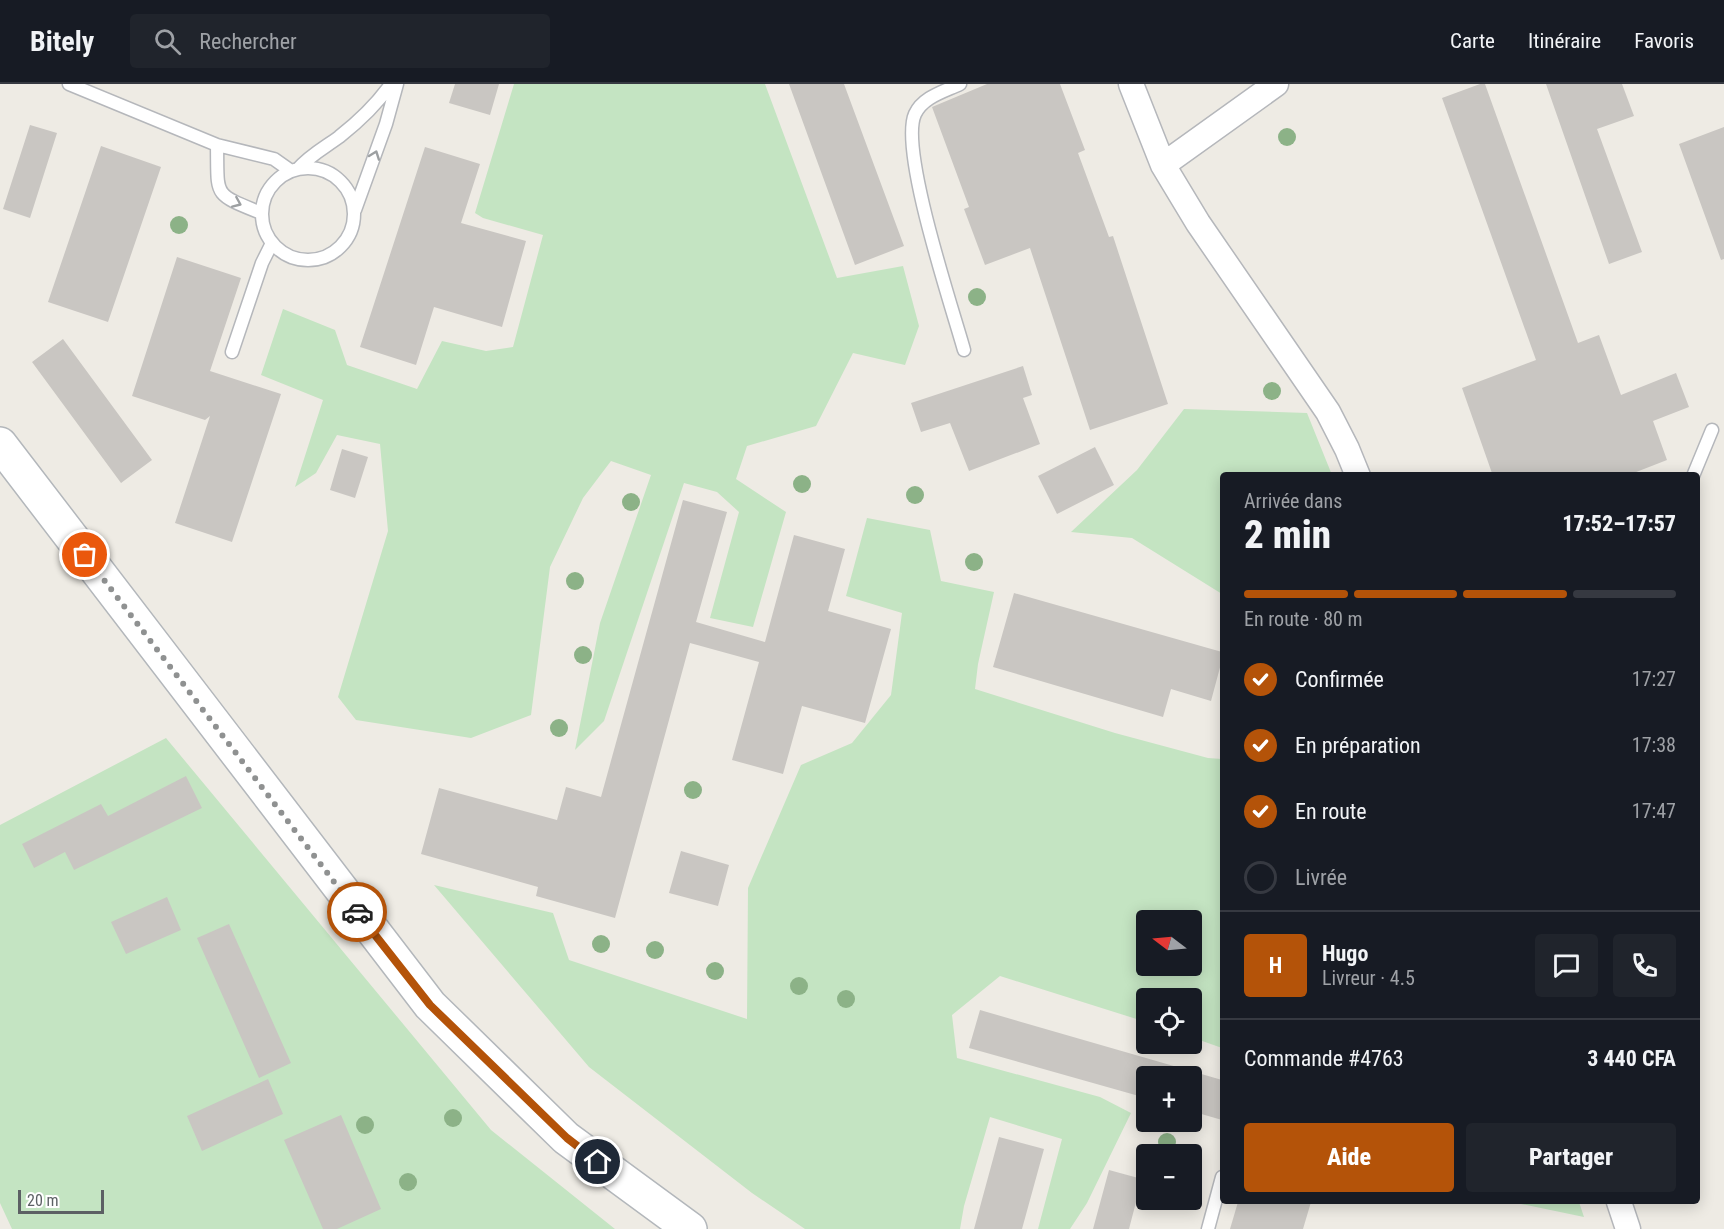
<!DOCTYPE html>
<html lang="fr">
<head>
<meta charset="utf-8">
<style>
	:root { --surface:#171b24; --page:#20242c; --text:#f1f3f6; --muted:#9ea1a6; --line:#363941; --accent:#b45309 }
	body { margin:0; font-family:"Roboto Condensed",sans-serif; background:var(--page); color:var(--text); height:100vh; display:flex; flex-direction:column; font-size:22px; white-space:nowrap }
	* { box-sizing:border-box; margin:0 }
	p { font-size:20px; color:var(--muted) }
	.icon { flex:none; width:33px; height:33px; fill:none; stroke:currentColor; stroke-width:2; stroke-linecap:round; stroke-linejoin:round }
	.map { position:relative; flex:1; overflow:hidden }
	.sheet { position:absolute; left:1220px; top:388px; width:480px; height:732px; display:flex; flex-direction:column; background:var(--surface); border-radius:6px; box-shadow:0 3px 15px #0003 }
	.sheet>* { flex:none }
	.needle { width:39px; rotate:286deg }
	.controls { position:absolute; left:1136px; top:826px; display:grid; gap:12px }
	.controls a { display:grid; place-items:center; width:66px; height:66px; border-radius:6px; background:var(--surface); box-shadow:0 3px 15px #0003; font-size:30px }
	.scale { position:absolute; left:18px; bottom:15px; width:86px; box-sizing:border-box; padding-left:6px; border:3px solid #5c6064; border-top:0; font-size:16px; line-height:21px; white-space:nowrap; color:#5c6064; -webkit-text-stroke:4px #fff; paint-order:stroke }
	.pin { position:absolute; display:grid; place-items:center; width:51px; height:51px; color:#fff; margin:-26px; border:3px solid #fff; border-radius:50%; box-shadow:0 2px 6px #0007 }
	.courier { position:absolute; display:grid; place-items:center; width:60px; height:60px; margin:-30px; border:4px solid #b45309; border-radius:50%; background:#fff; color:#222; box-shadow:0 2px 8px #0007 }
	.headline em { font-style:normal; font-weight:800 }
	.headline div { display:flex; flex-direction:column-reverse }
	.headline { display:flex; align-items:center; justify-content:space-between; height:102px; padding:0 24px }
	h1 { font-size:39px; font-weight:800; line-height:45px }
	.bar { display:grid; grid-template-columns:repeat(4,1fr); gap:9px 6px; align-content:center; height:72px; padding:0 24px }
	.bar i { height:8px; border-radius:4px; background:var(--line) }
	.bar .active { background:var(--accent) }
	.bar p { grid-column:span 4 }
	.line { display:flex; align-items:center; gap:15px; padding:0 24px; border-top:2px solid var(--line) }
	.line div { flex:1 }
	.round { display:grid; place-items:center; flex:none; width:63px; height:63px; border-radius:6px; background:var(--page) }
	ol { padding:0 24px; list-style:none }
	li { display:flex; align-items:center; gap:18px; height:66px }
	li p { margin-inline-start:auto }
	li .icon { padding:6px; border-radius:50%; background:var(--accent); color:#fff; stroke-width:4 }
	li:last-child { color:var(--muted) }
	li i { width:33px; height:33px; border:3px solid var(--line); border-radius:50% }
	.button { display:flex; gap:12px; margin-top:auto; padding:12px 24px }
	.button a { flex:1; height:69px; border-radius:6px; background:var(--accent); color:#fff; font-size:24px; font-weight:800; line-height:69px; text-align:center }
	.button a+a { background:var(--page); color:var(--text) }
	header { display:flex; align-items:center; gap:36px; box-sizing:border-box; height:84px; padding:0 30px; background:var(--surface); border-bottom:2px solid var(--line) }
	header strong { font-size:28px }
	nav { display:flex; gap:33px; margin-inline-start:auto; font-size:21px }
	.search { width:420px; height:54px; background:var(--page); display:flex; align-items:center; gap:15px; box-sizing:border-box; padding:0 21px; border-radius:6px; color:var(--muted); font-size:22px }
	.map>svg:first-child { display:block }
	.green { fill:#c4e4c2; fill-rule:evenodd }
	.building { fill:#c9c6c2 }
	.lines { fill:none; stroke-linecap:round; stroke-linejoin:round }
	.lane-casing { stroke:#b5b7bb; stroke-width:15 }
	.street-casing { stroke:#b5b7bb; stroke-width:27 }
	.secondary-casing { stroke:#b3b7bb; stroke-width:36 }
	.lane { stroke:#fff; stroke-width:12 }
	.street { stroke:#fff; stroke-width:24 }
	.secondary { stroke:#fff; stroke-width:33 }
	.tree { fill:#8cb287 }
	.oneway { stroke:#9da0a2 }
	.done { stroke:#8f9191; stroke-width:6; stroke-dasharray:0 10.8 }
	.route { stroke:#b45309; stroke-width:8 }
</style>
</head>
<body>
<header>
<strong>Bitely</strong>
<div class="search"><svg class="icon" aria-label="search" viewBox="0 0 24 24"><circle cx="10" cy="10" r="6"/><path d="M15 15l6 6"/></svg>Rechercher</div>
<nav><a>Carte</a><a>Itinéraire</a><a>Favoris</a></nav>
</header>
<div class="map">
<svg width="1724" height="1145" viewBox="0 0 1724 1145">
	<rect width="100%" height="100%" fill="#eeebe4"/>
	<!-- green -->
	<path class="green" d="M514,0H765L837,194L903,182L919,242L905,281L853,269L816,342L747,362L736,395L786,428L753,543L710,534L739,428L717,408L684,399L604,637L575,666L600,539L651,391L611,377L583,414L550,483L531,631L471,654L356,636L338,613L388,447L380,360L337,351L316,389L295,403L323,316L261,291L283,225L335,246L347,281L417,305L442,257L486,267L513,263L543,151L483,134L475,129Z
		M1184,325L1307,329L1332,391L1222,392V510L1132,454L1071,448L1137,386Z
		M867,434L930,446L941,497L994,508L978,580L975,605L1115,649L1208,674L1222,675V964L1191,953V915H1146V938L1000,892L952,931L957,974L1100,1013L1131,1029L1087,1119L1070,1145H1038L1062,1055L990,1033L964,1122L960,1145H805L752,1109L589,983L434,801L553,829L569,876L747,935L748,804L801,681L852,659L891,611L902,529L846,512ZM1146,837H1191V882H1146Z
		M166,654L491,1046L615,1145H12L0,1119V741Z
		M1520,1118H1579L1584,1133L1521,1120Z"/>
	<!-- building -->
	<path class="building" d="M455,0H499L490,31L449,19Z
		M789,0H844L904,162L855,181Z
		M987,0H1060L1085,66L1078,69L1109,153L1113,152L1168,320L1090,346L1030,164L985,181L964,125L969,123L932,23Z
		M1480,0H1485L1578,259L1599,251L1621,311L1676,289L1689,323L1653,337L1667,376L1626,392H1493L1462,304L1536,276L1442,14Z
		M1546,0H1622L1634,32L1597,45L1642,168L1609,180Z
		M30,41L57,49L30,134L3,125Z
		M1724,43V175L1721,176L1679,60Z
		M101,62L161,83L108,238L48,218Z
		M425,63L480,80L461,139L526,157L502,243L434,223L416,281L360,263Z
		M177,173L241,194L210,287L281,310L232,458L175,439L210,332L205,336L132,312Z
		M63,255L152,376L121,399L32,278Z
		M1023,282L1032,311L1023,314L1040,360L969,387L950,339L921,348L911,319Z
		M1095,363L1114,401L1057,430L1038,392Z
		M342,365L368,373L355,414L330,406Z
		M683,416L727,428L696,538L765,558L794,451L845,465L828,527L891,545L865,639L802,622L783,690L732,676L759,578L690,559L615,834L536,812L538,803L421,770L439,704L557,736L566,703L601,713Z
		M1014,509L1222,568V576L1211,617L1171,605L1163,633L993,583Z
		M186,692L202,724L74,786L65,768L34,784L22,760L101,720L108,732Z
		M681,767L729,781L718,822L669,809Z
		M167,813L181,846L126,870L111,838Z
		M229,840L291,979L259,994L197,854Z
		M980,926L1191,987L1190,993H1146V1014L969,964Z
		M1191,987L1222,996V1036L1191,1027Z
		M268,995L283,1030L202,1067L187,1032Z
		M341,1031L381,1125L337,1145H323L284,1056Z
		M999,1053L1044,1065L1022,1145H974Z
		M1109,1086L1142,1095L1129,1145H1093Z
		M1238,1118H1311L1303,1145H1230Z"/>
	<g class="lines">
		<!-- lane casing -->
		<g class="lane-casing">
			<path id="lane" d="M69,0L217,61L274,75L291,87
				M960,0C943,8 923,13 915,30C899,65 952,223 964,266
				M217,61C218,113 212,109 261,129
				M262 130a46 46 0 1 1 92 0a46 46 0 1 1-92 0Z
				M298,85C310,71 324,64 339,53C358,38 377,20 391,0
				M355,126L386,40L397,0
				M232,268L262,179L272,159
				M1693,392L1712,346
				M1208,1145L1222,1093"/>
		</g>
		<!-- street casing -->
		<g class="street-casing">
			<path id="street" d="M1131,0L1163,81L1198,139L1328,328L1347,365L1358,392
				M1163,81L1276,0
				M1619,1118L1628,1145"/>
		</g>
		<!-- secondary casing -->
		<g class="secondary-casing">
			<path id="secondary" d="M0,360L430,921L566,1054L690,1145"/>
		</g>
		<!-- lane -->
		<use href="#lane" class="lane"/>
		<!-- street -->
		<use href="#street" class="street"/>
		<!-- secondary -->
		<use href="#secondary" class="secondary"/>
	</g>
	<!-- trees -->
	<g class="tree">
		<circle cx="1287" cy="53" r="9"/>
		<circle cx="179" cy="141" r="9"/>
		<circle cx="977" cy="213" r="9"/>
		<circle cx="1272" cy="307" r="9"/>
		<circle cx="802" cy="400" r="9"/>
		<circle cx="915" cy="411" r="9"/>
		<circle cx="631" cy="418" r="9"/>
		<circle cx="974" cy="478" r="9"/>
		<circle cx="575" cy="497" r="9"/>
		<circle cx="583" cy="571" r="9"/>
		<circle cx="559" cy="644" r="9"/>
		<circle cx="693" cy="706" r="9"/>
		<circle cx="601" cy="860" r="9"/>
		<circle cx="655" cy="866" r="9"/>
		<circle cx="715" cy="887" r="9"/>
		<circle cx="799" cy="902" r="9"/>
		<circle cx="846" cy="915" r="9"/>
		<circle cx="453" cy="1034" r="9"/>
		<circle cx="365" cy="1041" r="9"/>
		<circle cx="1167" cy="1058" r="9"/>
		<circle cx="408" cy="1098" r="9"/>
	</g>
	<!-- one-way arrows -->
	<defs><path id="oneway-chevron" d="M-2-3.5L2.5 0L-2 3.5" fill="none" stroke-width="1.6" stroke-linecap="round" stroke-linejoin="round" transform="scale(1.5)"/></defs>
	<g class="oneway">
		<use href="#oneway-chevron" transform="translate(375 71) rotate(-70)"/>
		<use href="#oneway-chevron" transform="translate(237 119) rotate(23)"/>
	</g>
	<g class="lines">
		<!-- done -->
		<path class="done" d="M85,471L357,828"/>
		<!-- route -->
		<path class="route" d="M357,828L430,921L567,1054L598,1078"/>
	</g>
</svg>
<div class="controls">
<a><svg class="needle" viewBox="-14 -14 28 28"><path d="M0-13l5 13h-10z" fill="#e53935"/><path d="M0 13l5-13h-10z" fill="#9ea1a6"/></svg></a>
<a><svg class="icon" aria-label="locate" viewBox="0 0 24 24"><circle cx="12" cy="12" r="6"/><path d="M12 2v4M12 18v4M2 12h4M18 12h4"/></svg></a>
<a>+</a>
<a>−</a>
</div>
<div class="scale">20 m</div>
<div class="pin" style="left:85px;top:471px;background:#ea580c"><svg class="icon" aria-label="bag" viewBox="0 0 24 24"><path d="M5 8h14l-1 12H6zM9 8a3 3 0 0 1 6 0"/></svg></div>
<div class="pin" style="left:598px;top:1078px;background:#1f2937"><svg class="icon" aria-label="home" viewBox="0 0 24 24"><path d="M3 11l9-7 9 7M6 9v11h12V9"/></svg></div>
<div class="courier" style="left:357px;top:828px"><svg class="icon" aria-label="car" viewBox="0 0 24 24"><path d="M5 17H2v-5l4-1 3-4h7l3 4 3 1v5h-3M9 17h6M6 11h13"/><circle cx="7" cy="17" r="2"/><circle cx="17" cy="17" r="2"/></svg></div>
<section class="sheet">
<div class="headline"><div><h1>2 min</h1><p>Arrivée dans</p></div><em>17:52–17:57</em></div>
<div class="bar"><i class="active"></i><i class="active"></i><i class="active"></i><i></i><p>En route · 80 m</p></div>
<ol>
<li><svg class="icon" aria-label="check" viewBox="0 0 24 24"><path d="M5 12l5 5 9-10"/></svg>Confirmée<p>17:27</p></li>
<li><svg class="icon" aria-label="check" viewBox="0 0 24 24"><path d="M5 12l5 5 9-10"/></svg>En préparation<p>17:38</p></li>
<li><svg class="icon" aria-label="check" viewBox="0 0 24 24"><path d="M5 12l5 5 9-10"/></svg>En route<p>17:47</p></li>
<li><i></i>Livrée</li>
</ol>
<div class="line" style="height:108px"><b class="round" style="background:var(--accent);color:#fff">H</b><div><b>Hugo</b><p>Livreur · 4.5</p></div><a class="round"><svg class="icon" aria-label="chat" viewBox="0 0 24 24"><path d="M4 5h16v11H9l-5 4z"/></svg></a><a class="round"><svg class="icon" aria-label="phone" viewBox="0 0 24 24"><path d="M5 4h4l2 5-3 2q2 4 5 5l2-3 5 2v4C11 20 4 13 5 4z"/></svg></a></div>
<div class="line" style="height:78px"><div>Commande #4763</div><b>3 440 CFA</b></div>
<div class="button"><a>Aide</a><a>Partager</a></div>
</section>
</div>
</body>
</html>
